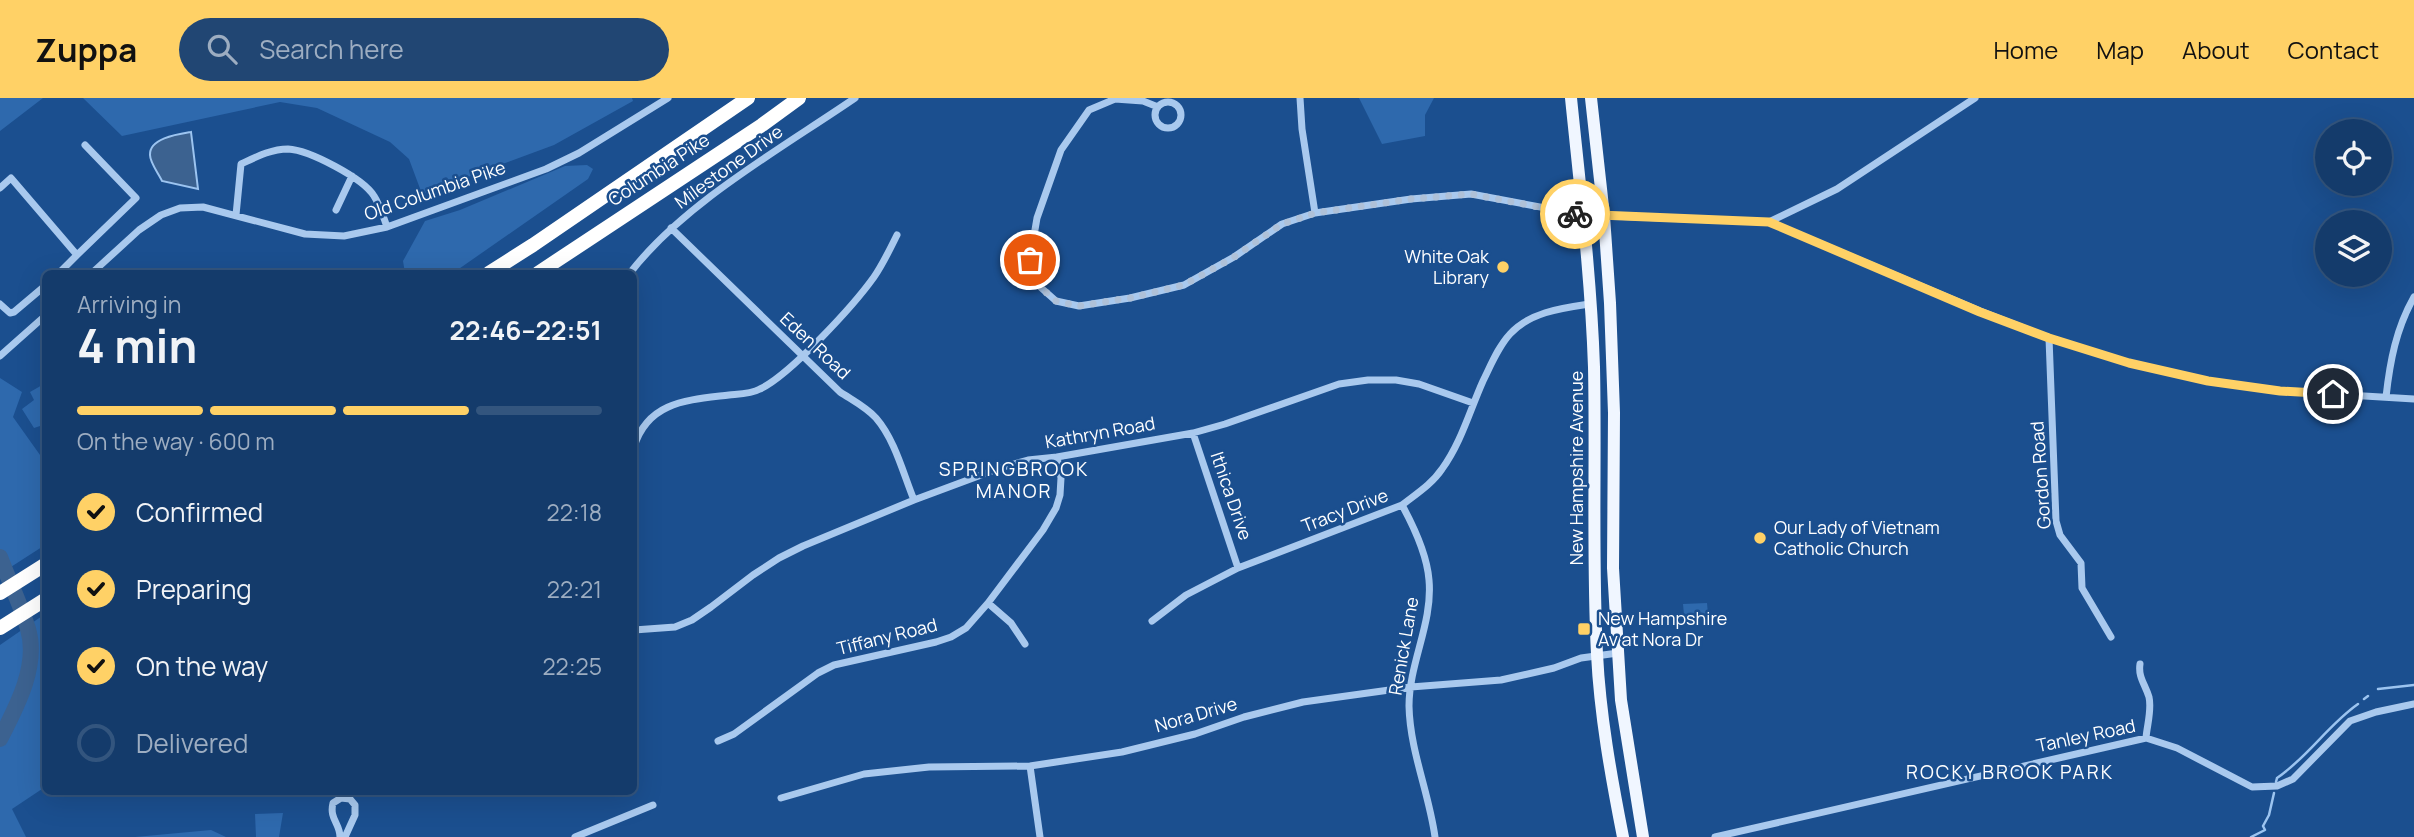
<!DOCTYPE html>
<html lang="en">
<head>
<meta charset="utf-8">
<style>
	:root { --surface:#143b6b; --page:#214673; --text:#f1f3f6; --muted:#9dadc1; --line:#33557e; --accent:#ffd166 }
	body { margin:0; font-family:Manrope,sans-serif; background:var(--page); color:var(--text); height:100vh; display:flex; flex-direction:column; font-size:26px; white-space:nowrap }
	* { box-sizing:border-box; margin:0 }
	p { font-size:23px; color:var(--muted) }
	.icon { flex:none; width:38px; height:38px; fill:none; stroke:currentColor; stroke-width:2; stroke-linecap:round; stroke-linejoin:round }
	.map { position:relative; flex:1; overflow:hidden }
	.sheet { position:absolute; left:42px; top:172px; width:595px; height:525px; display:flex; flex-direction:column; background:var(--surface); border-radius:10px; box-shadow:0 7px 28px #0002,0 0 0 2px var(--line) }
	.sheet>* { flex:none }
	.controls { position:absolute; left:2315px; top:21px; display:grid; gap:14px }
	.controls a { display:grid; place-items:center; width:77px; height:77px; border-radius:50%; background:var(--surface); box-shadow:0 7px 28px #0002,0 0 0 2px var(--line); font-size:35px }
	.pin { position:absolute; display:grid; place-items:center; width:60px; height:60px; color:#fff; margin:-30px; border:4px solid #fff; border-radius:50%; box-shadow:0 2px 7px #0007 }
	.courier { position:absolute; display:grid; place-items:center; width:70px; height:70px; margin:-35px; border:5px solid #ffd166; border-radius:50%; background:#fff; color:#222; box-shadow:0 2px 9px #0007 }
	.summary em { font-style:normal; font-weight:700 }
	.summary div { display:flex; flex-direction:column-reverse }
	.summary { display:flex; align-items:center; justify-content:space-between; height:119px; padding:0 35px }
	h1 { font-size:46px; font-weight:700; line-height:52px }
	.bar { display:grid; grid-template-columns:repeat(4,1fr); gap:10px 7px; align-content:center; height:84px; padding:0 35px }
	.bar i { height:9px; border-radius:5px; background:var(--line) }
	.bar .selected { background:var(--accent) }
	.bar p { grid-column:span 4 }
	ol { padding:0 35px; list-style:none }
	li { display:flex; align-items:center; gap:21px; height:77px }
	li p { margin-inline-start:auto }
	li .icon { padding:7px; border-radius:50%; background:var(--accent); color:#111; stroke-width:4 }
	li:last-child { color:var(--muted) }
	li i { width:38px; height:38px; border:4px solid var(--line); border-radius:50% }
	header { display:flex; align-items:center; gap:42px; box-sizing:border-box; height:98px; padding:0 35px; background:var(--accent); color:#111 }
	header strong { font-size:33px }
	nav { display:flex; gap:38px; margin-inline-start:auto; font-size:24px }
	.search { width:490px; height:63px; background:var(--page); display:flex; align-items:center; gap:18px; box-sizing:border-box; padding:0 24px; border-radius:38px; color:var(--muted); font-size:26px }
	.map>svg:first-child { display:block }
	.green { fill:#2e69ad }
	.water { fill:#3c6290; stroke:#9cc4f0; stroke-width:2 }
	.lines { fill:none; stroke-linecap:round; stroke-linejoin:round }
	.stream { stroke:#9cc4f0; stroke-width:2.5 }
	.river { stroke:#3c6290; stroke-width:16 }
	.street { stroke:#a9c9ee; stroke-width:7 }
	.primary { stroke:#f0f6ff; stroke-width:12 }
	.highway { stroke:#fff; stroke-width:14 }
	.done { stroke:#afc1d8; stroke-width:7; stroke-dasharray:0 12.6 }
	.route { stroke:#ffd166; stroke-width:9 }
	.poi-dot { fill:#ffd166; stroke:#1b4f8f; stroke-width:2.5 }
	.labels { text-anchor:middle; stroke-width:5; stroke-linejoin:round; paint-order:stroke }
	.street-label { font-size:18px; fill:#fff; stroke:#1b4f8f }
	.poi-label { font-size:18px; fill:#fff; stroke:#1b4f8f; text-anchor:start }
	.neighbourhood-label { font-size:19px; letter-spacing:2px; fill:#fff; stroke:#1b4f8f }
</style>
</head>
<body>
<header>
<strong>Zuppa</strong>
<div class="search"><svg class="icon" aria-label="search" viewBox="0 0 24 24"><circle cx="10" cy="10" r="6"/><path d="M15 15l6 6"/></svg>Search here</div>
<nav><a>Home</a><a>Map</a><a>About</a><a>Contact</a></nav>
</header>
<div class="map">
<svg width="2414" height="739" viewBox="0 0 2414 739">
	<rect width="100%" height="100%" fill="#1b4f8f"/>
	<!-- green -->
	<path class="green" d="M0,0H43L0,33Z
		M83,0H632L633,3L554,47L422,96L409,61L390,44L317,10L280,4L122,38Z
		M1359,0H1434L1425,17V38L1382,46Z
		M587,67L593,71L588,81L453,175H405L403,163L425,123L460,112L565,68Z
		M0,280L22,294L13,319L45,364V447L0,476Z
		M44,286L45,289V320L43,327L34,330L22,311L34,302L30,294Z
		M1707,505L1708,516L1684,517L1683,506Z
		M45,516V689L12,711L26,739H0V547Z
		M283,715L279,739H256L255,716Z
		M211,732L226,739H135Z"/>
	<!-- water -->
	<path class="water" d="M191,34L198,91L162,83C159,76 150,65 150,57C149,40 179,36 191,34Z"/>
	<g class="lines">
		<!-- stream -->
		<path class="stream" d="M2378,591L2414,587
			M2364,601L2368,598
			M2276,684L2277,680C2308,659 2328,627 2358,606
			M2251,739L2265,732L2263,728L2269,717L2274,695"/>
		<!-- river -->
		<path class="river" d="M0,459C9,483 21,507 28,531C39,568 16,610 0,641"/>
		<!-- street -->
		<path class="street" d="M1300,0L1302,31L1315,115
			M1155 17a13 13 0 1 1 26 0a13 13 0 1 1-26 0Z
			M1158,9L1143,3L1115,1L1089,12L1061,52L1037,120L1030,161L1038,187L1056,203L1079,208L1130,200L1184,187L1234,159L1282,126L1315,115L1411,101L1471,96L1583,117L1769,124L1980,213L2049,240L2129,265L2208,283L2280,293L2414,301
			M0,90L11,80L77,157L59,175
			M336,112L352,78
			M236,117L241,66C256,59 271,51 288,51C309,52 363,80 374,98C380,107 383,118 387,129
			M1769,124L1837,91L1975,0
			M671,130L840,294C852,302 866,309 876,320C895,342 903,375 914,402
			M77,157L136,100L85,47
			M92,175L139,132L161,117L180,110L203,109L305,136L344,138L387,129L546,71L579,55L668,0
			M630,175C684,105 782,50 855,0
			M0,206L10,215L14,214L46,187
			M2049,240L2056,423L2060,437L2081,465L2082,490L2111,539
			M0,258L46,217
			M2386,299C2390,263 2396,231 2414,199
			M1193,335L1238,470
			M634,349C648,303 688,302 729,297C739,296 751,296 760,291C790,277 854,207 874,179C883,166 890,151 897,137
			M1402,407C1414,429 1427,456 1429,482C1433,525 1409,565 1409,608C1410,653 1429,695 1435,739
			M988,505L1011,525L1025,546
			M1152,523L1186,497L1238,470L1402,407C1416,396 1432,386 1442,371C1461,345 1470,312 1483,283C1491,267 1498,249 1510,236C1530,214 1562,210 1589,206
			M634,532L675,529L692,522L711,509L753,477L779,460L803,448L914,402L1000,370L1028,362L1057,359L1193,335L1225,326L1339,286L1368,282H1396L1419,286L1473,305
			M2140,566C2138,579 2145,586 2149,599C2152,612 2147,627 2146,640
			M718,643L734,636L818,575L834,567L936,544L951,539L966,530L988,505L1043,432L1056,410L1060,397L1061,380L1057,359
			M1030,668L1040,739
			M781,700L864,676L929,669L1030,668L1122,654L1195,636L1244,619L1303,604L1411,589L1501,582L1554,570L1581,560L1618,555
			M340,739C340,725 329,721 333,705L341,700L350,701L355,707V717L345,739
			M575,739L653,707
			M1715,739L2146,640L2177,650L2252,689L2277,688L2293,681L2350,623L2376,614L2414,606"/>
		<!-- primary -->
		<path class="primary" d="M1571,0C1580,89 1591,179 1594,269C1596,365 1592,460 1597,556C1600,617 1611,678 1623,739
			M1591,0L1604,118L1610,205L1614,315L1613,470L1621,602L1643,739"/>
		<!-- highway -->
		<path class="highway" d="M489,175L533,147L748,0
			M538,175L762,27L799,0
			M0,495L46,466
			M0,530L46,501"/>
	</g>
	<g class="lines">
		<!-- done -->
		<path class="done" d="M1030,162L1038,187L1056,203L1079,208L1130,200L1184,187L1234,159L1282,126L1315,115L1411,101L1471,96L1575,116"/>
		<!-- route -->
		<path class="route" d="M1575,116L1769,124L1980,214L2049,240L2129,265L2208,283L2280,293L2333,296"/>
	</g>
	<!-- markers -->
	<g class="poi-dot">
		<circle cx="1503" cy="169" r="7"/>
		<circle cx="1760" cy="440" r="7"/>
		<rect x="1577" y="524" width="14" height="14" rx="3.5"/>
	</g>
	<g class="labels">
		<!-- street labels -->
		<g class="street-label">
			<text transform="translate(729 69) rotate(-36)" y="6">Milestone Drive</text>
			<text transform="translate(659 72) rotate(-33)" y="6">Columbia Pike</text>
			<text transform="translate(435 93) rotate(-19)" y="6">Old Columbia Pike</text>
			<text transform="translate(815 248) rotate(43)" y="6">Eden Road</text>
			<text transform="translate(1100 335) rotate(-10)" y="6">Kathryn Road</text>
			<text transform="translate(1577 370) rotate(-90)" y="6">New Hampshire Avenue</text>
			<text transform="translate(2041 377) rotate(-94)" y="6">Gordon Road</text>
			<text transform="translate(1231 398) rotate(71)" y="6">Ithica Drive</text>
			<text transform="translate(1345 413) rotate(-21)" y="6">Tracy Drive</text>
			<text transform="translate(887 539) rotate(-14)" y="6">Tiffany Road</text>
			<text transform="translate(1404 548) rotate(-80)" y="6">Renick Lane</text>
			<text transform="translate(1196 617) rotate(-16)" y="6">Nora Drive</text>
			<text transform="translate(2086 638) rotate(-12)" y="6">Tanley Road</text>
		</g>
		<!-- poi labels -->
		<g class="poi-label">
			<text x="1489" y="165" text-anchor="end">White Oak<tspan x="1489" dy="21">Library</tspan></text>
			<text x="1774" y="436">Our Lady of Vietnam<tspan x="1774" dy="21">Catholic Church</tspan></text>
			<text x="1598" y="527">New Hampshire<tspan x="1598" dy="21">Av at Nora Dr</tspan></text>
		</g>
		<!-- neighbourhood labels -->
		<g class="neighbourhood-label">
			<text x="1014" y="378">SPRINGBROOK<tspan x="1014" dy="22">MANOR</tspan></text>
			<text x="2010" y="681">ROCKY BROOK PARK</text>
		</g>
	</g>
</svg>
<div class="controls">
<a><svg class="icon" aria-label="locate" viewBox="0 0 24 24"><circle cx="12" cy="12" r="6"/><path d="M12 2v4M12 18v4M2 12h4M18 12h4"/></svg></a>
<a><svg class="icon" aria-label="layers" viewBox="0 0 24 24"><path d="M12 4l9 5-9 5-9-5zM3 14l9 5 9-5"/></svg></a>
</div>
<div class="pin" style="left:1030px;top:162px;background:#ea580c"><svg class="icon" aria-label="bag" viewBox="0 0 24 24"><path d="M5 8h14l-1 12H6zM9 8a3 3 0 0 1 6 0"/></svg></div>
<div class="pin" style="left:2333px;top:296px;background:#1f2937"><svg class="icon" aria-label="home" viewBox="0 0 24 24"><path d="M3 11l9-7 9 7M6 9v11h12V9"/></svg></div>
<div class="courier" style="left:1575px;top:116px"><svg class="icon" aria-label="bike" viewBox="0 0 24 24"><circle cx="6" cy="16" r="4"/><circle cx="18" cy="16" r="4"/><path d="M6 16l4-8h5l3 8M10 8l3 8H6M13 5h3"/></svg></div>
<section class="sheet">
<div class="summary"><div><h1>4 min</h1><p>Arriving in</p></div><em>22:46–22:51</em></div>
<div class="bar"><i class="selected"></i><i class="selected"></i><i class="selected"></i><i></i><p>On the way · 600 m</p></div>
<ol>
<li><svg class="icon" aria-label="check" viewBox="0 0 24 24"><path d="M5 12l5 5 9-10"/></svg>Confirmed<p>22:18</p></li>
<li><svg class="icon" aria-label="check" viewBox="0 0 24 24"><path d="M5 12l5 5 9-10"/></svg>Preparing<p>22:21</p></li>
<li><svg class="icon" aria-label="check" viewBox="0 0 24 24"><path d="M5 12l5 5 9-10"/></svg>On the way<p>22:25</p></li>
<li><i></i>Delivered</li>
</ol>
</section>
</div>
</body>
</html>
